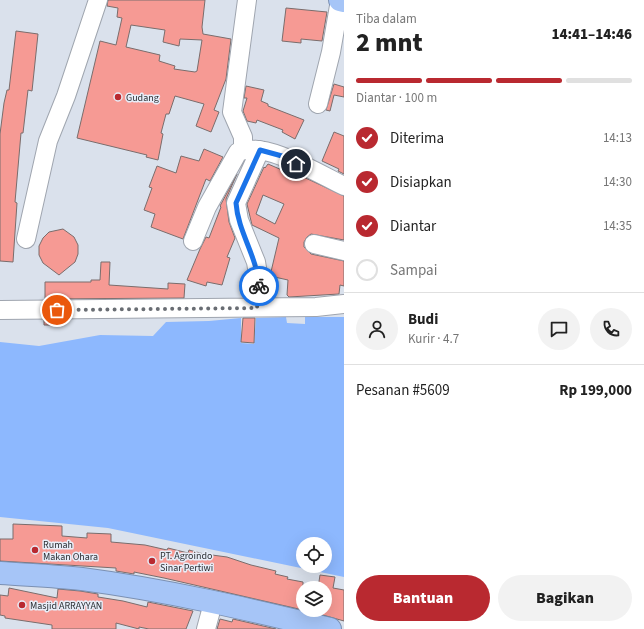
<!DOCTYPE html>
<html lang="id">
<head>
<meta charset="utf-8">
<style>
	:root { --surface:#fff; --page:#f2f2f2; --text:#222; --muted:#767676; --line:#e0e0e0; --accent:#b92930 }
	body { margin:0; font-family:"Source Sans 3",sans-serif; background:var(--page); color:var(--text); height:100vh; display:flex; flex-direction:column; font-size:15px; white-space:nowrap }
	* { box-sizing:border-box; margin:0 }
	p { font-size:13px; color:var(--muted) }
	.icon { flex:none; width:22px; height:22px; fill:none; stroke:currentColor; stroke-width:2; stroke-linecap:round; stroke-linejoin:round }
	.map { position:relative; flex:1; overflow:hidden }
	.drawer { display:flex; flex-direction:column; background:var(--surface); width:300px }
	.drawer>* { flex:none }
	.controls { position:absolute; left:296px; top:537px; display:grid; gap:8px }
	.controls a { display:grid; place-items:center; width:36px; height:36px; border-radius:50%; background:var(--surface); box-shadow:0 4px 16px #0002; font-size:20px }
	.pin { position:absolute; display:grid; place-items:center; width:34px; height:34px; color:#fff; margin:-17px; border:2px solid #fff; border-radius:50%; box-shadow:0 1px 4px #0007 }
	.courier { position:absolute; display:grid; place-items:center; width:40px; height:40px; margin:-20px; border:3px solid #1a73e8; border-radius:50%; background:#fff; color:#222; box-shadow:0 1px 5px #0007 }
	.summary em { font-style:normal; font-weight:800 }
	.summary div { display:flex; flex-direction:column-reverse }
	.summary { display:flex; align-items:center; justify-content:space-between; height:68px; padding:0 12px }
	h1 { font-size:26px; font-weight:800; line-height:30px }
	.bar { display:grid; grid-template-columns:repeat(4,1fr); gap:6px 4px; align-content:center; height:48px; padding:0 12px }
	.bar i { height:5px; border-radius:3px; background:var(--line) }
	.bar .on { background:var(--accent) }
	.bar p { grid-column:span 4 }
	.line { display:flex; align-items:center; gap:10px; padding:0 12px; border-top:1px solid var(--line) }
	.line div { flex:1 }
	.round { display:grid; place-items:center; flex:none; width:42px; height:42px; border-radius:21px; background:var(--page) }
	ol { padding:0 12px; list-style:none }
	li { display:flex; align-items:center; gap:12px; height:44px }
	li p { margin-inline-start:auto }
	li .icon { padding:4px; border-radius:50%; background:var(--accent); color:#fff; stroke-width:4 }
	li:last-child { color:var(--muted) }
	li i { width:22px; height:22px; border:2px solid var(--line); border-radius:50% }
	.action { display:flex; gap:8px; margin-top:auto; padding:8px 12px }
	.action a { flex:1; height:46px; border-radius:24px; background:var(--accent); color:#fff; font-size:16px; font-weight:800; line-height:46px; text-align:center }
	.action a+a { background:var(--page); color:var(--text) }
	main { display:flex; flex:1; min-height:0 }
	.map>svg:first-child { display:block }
	.water { fill:#8db8fe; fill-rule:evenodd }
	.building { fill:#f69a94; stroke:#7a6d6c; fill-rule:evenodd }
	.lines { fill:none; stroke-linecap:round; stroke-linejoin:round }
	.minor-casing { stroke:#9fa5af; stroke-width:20 }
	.highway-casing { stroke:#7b90b2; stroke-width:24 }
	.minor { stroke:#fff; stroke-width:18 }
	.highway { stroke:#a6c5f7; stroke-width:22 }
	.done { stroke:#696d73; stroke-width:4; stroke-dasharray:0 7.2 }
	.route { stroke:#1a73e8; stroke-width:5 }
	.poi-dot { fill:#b92930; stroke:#e8eef9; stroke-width:1.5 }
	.labels { text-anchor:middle; stroke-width:3; stroke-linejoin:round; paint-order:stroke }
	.poi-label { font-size:10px; fill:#2c2e32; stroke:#e8eef9; text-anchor:start }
</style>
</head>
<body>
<main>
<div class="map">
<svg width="344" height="629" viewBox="0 0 344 629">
	<rect width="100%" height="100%" fill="#dae1ec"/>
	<!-- water -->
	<path class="water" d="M286,317L287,323L305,324V317H344V577L108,528L0,517V342L39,346L100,335L153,336L166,322L209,321L241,318V343L254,344L256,318ZM303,544H325V566H303Z"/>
	<!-- building -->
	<path class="building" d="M108,0H205L202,27L203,34L231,39L226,79L214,110L219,112L211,132L196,126L204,104L175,96L169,114H166L161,133L163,134L158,160L146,157L147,155L77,138L100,41L116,45L122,18L117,17L118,8L107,6ZM131,25L165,30L163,42L179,46L180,39L202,40L197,71L195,72L174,69L175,66L159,61L160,55L126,47Z
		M286,8L327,12L322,41L301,39V43L282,41Z
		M16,31L38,34L32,91L28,90L23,133H21L15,202L17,203L13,262L0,261V134L4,103L7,90H9Z
		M334,84L344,87V97L334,95L330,111L326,110Z
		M246,86L264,90L261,101L268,104V106L304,120L295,139L282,132L283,130L257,120L256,123L247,121L243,111L247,98H244Z
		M334,132L344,136V174L338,171L339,169L322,161Z
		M204,149L223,157L210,181L206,179L183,239L151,227L155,214L144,210L152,188L149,187L157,166L176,173L181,156L199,161Z
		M268,164L296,176L297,174L344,196V240L311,234L307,237L304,242V247L311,254L344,261V286L340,285L339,294L289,297L287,295L288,280L270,276L279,238L252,225L247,204L264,167L265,168ZM263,195L284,204L275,224L256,214Z
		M237,174L226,199L229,222L235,238L227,257L230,258L222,285L207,282L206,286L187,280L200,249L206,237L209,238L221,207L220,206Z
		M63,229L74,237L78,245V254L75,262L59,275L43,263L39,255V246L43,238L49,232Z
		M101,262H110L109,285L168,289V283L185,284L184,298L45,299V282H91V280H100Z
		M243,318H255L254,343L241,342Z
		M44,320H61L62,325H44Z
		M13,524L62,526V536L87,538V533L111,534V542L145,545L167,550L168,548L188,553L189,550L211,556L212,555L227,557L251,565L276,571L275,574L288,577L287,579L303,582V610L164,578L134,572V574L116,571V568L0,561V539H13Z
		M320,575L335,577L333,588L344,590V621L305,610H325V588H318Z
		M9,588L57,598L58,589L80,591L98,594V597L123,601L147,607L148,602L193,611L186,629H149L139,627V629L116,623V629H52V625L5,618V616L0,615V595L8,596Z
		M220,619L232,622L233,619L276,629H217Z"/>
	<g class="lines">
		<!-- minor casing -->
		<g class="minor-casing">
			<path id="minor" d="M318,104L331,52L340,0
				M243,150V137L232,112L247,0
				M26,239L48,141L66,96L98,0
				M193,241L207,207L238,152C264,140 319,174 344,186
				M314,244L344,251
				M257,307L258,274L256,262L239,220L236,203L260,150
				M0,310L316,307L344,304
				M206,629L213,603"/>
		</g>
		<!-- highway casing -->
		<g class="highway-casing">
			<path id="highway" d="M340,0L344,1
				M0,573C27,575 55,576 82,579C166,590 248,609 330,629"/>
		</g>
		<!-- minor -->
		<use href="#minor" class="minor"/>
		<!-- highway -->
		<use href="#highway" class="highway"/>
	</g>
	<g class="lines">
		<!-- done -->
		<path class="done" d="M57,310L257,308L259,286"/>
		<!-- route -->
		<path class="route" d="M259,286C257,256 238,232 236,203L260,150L282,156L296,164"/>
	</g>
	<!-- markers -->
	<g class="poi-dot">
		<circle cx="118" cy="97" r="4"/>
		<circle cx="35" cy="550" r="4"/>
		<circle cx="152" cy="561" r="4"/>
		<circle cx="22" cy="605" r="4"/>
	</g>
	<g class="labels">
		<!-- poi labels -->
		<g class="poi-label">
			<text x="126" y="101">Gudang</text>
			<text x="43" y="548">Rumah<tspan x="43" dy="12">Makan Ohara</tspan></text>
			<text x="160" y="559">PT. Agroindo<tspan x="160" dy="12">Sinar Pertiwi</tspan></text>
			<text x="30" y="609">Masjid ARRAYYAN</text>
		</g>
	</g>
</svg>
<div class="controls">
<a><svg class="icon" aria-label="locate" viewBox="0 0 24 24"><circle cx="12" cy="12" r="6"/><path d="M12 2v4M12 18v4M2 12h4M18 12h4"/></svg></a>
<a><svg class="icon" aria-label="layers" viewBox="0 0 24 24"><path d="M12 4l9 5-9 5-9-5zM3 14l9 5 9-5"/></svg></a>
</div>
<div class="pin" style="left:57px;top:310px;background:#ea580c"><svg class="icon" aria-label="bag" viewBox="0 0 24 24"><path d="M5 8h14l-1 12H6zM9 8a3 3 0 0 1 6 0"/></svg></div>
<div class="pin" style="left:296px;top:164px;background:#1f2937"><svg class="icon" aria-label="home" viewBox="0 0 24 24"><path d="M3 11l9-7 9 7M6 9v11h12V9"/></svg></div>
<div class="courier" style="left:259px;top:286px"><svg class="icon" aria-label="bike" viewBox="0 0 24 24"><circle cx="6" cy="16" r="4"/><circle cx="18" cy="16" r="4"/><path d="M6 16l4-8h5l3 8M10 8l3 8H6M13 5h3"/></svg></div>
</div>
<section class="drawer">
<div class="summary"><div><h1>2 mnt</h1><p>Tiba dalam</p></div><em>14:41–14:46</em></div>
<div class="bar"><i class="on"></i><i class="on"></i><i class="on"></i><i></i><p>Diantar · 100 m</p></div>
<ol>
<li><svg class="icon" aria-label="check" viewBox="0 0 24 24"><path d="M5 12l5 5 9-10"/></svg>Diterima<p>14:13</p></li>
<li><svg class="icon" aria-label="check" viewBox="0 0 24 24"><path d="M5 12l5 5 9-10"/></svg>Disiapkan<p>14:30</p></li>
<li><svg class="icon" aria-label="check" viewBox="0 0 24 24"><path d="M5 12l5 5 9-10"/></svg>Diantar<p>14:35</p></li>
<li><i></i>Sampai</li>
</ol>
<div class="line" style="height:72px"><a class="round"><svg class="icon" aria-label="person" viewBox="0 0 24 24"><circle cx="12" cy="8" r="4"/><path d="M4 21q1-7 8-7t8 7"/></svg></a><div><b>Budi</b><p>Kurir · 4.7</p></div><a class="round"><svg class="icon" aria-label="chat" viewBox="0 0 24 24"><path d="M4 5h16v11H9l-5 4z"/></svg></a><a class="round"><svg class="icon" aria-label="phone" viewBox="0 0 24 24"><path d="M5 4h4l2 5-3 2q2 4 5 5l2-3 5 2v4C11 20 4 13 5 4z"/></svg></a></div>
<div class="line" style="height:52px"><div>Pesanan #5609</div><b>Rp 199,000</b></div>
<div class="action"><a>Bantuan</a><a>Bagikan</a></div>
</section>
</main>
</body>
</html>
